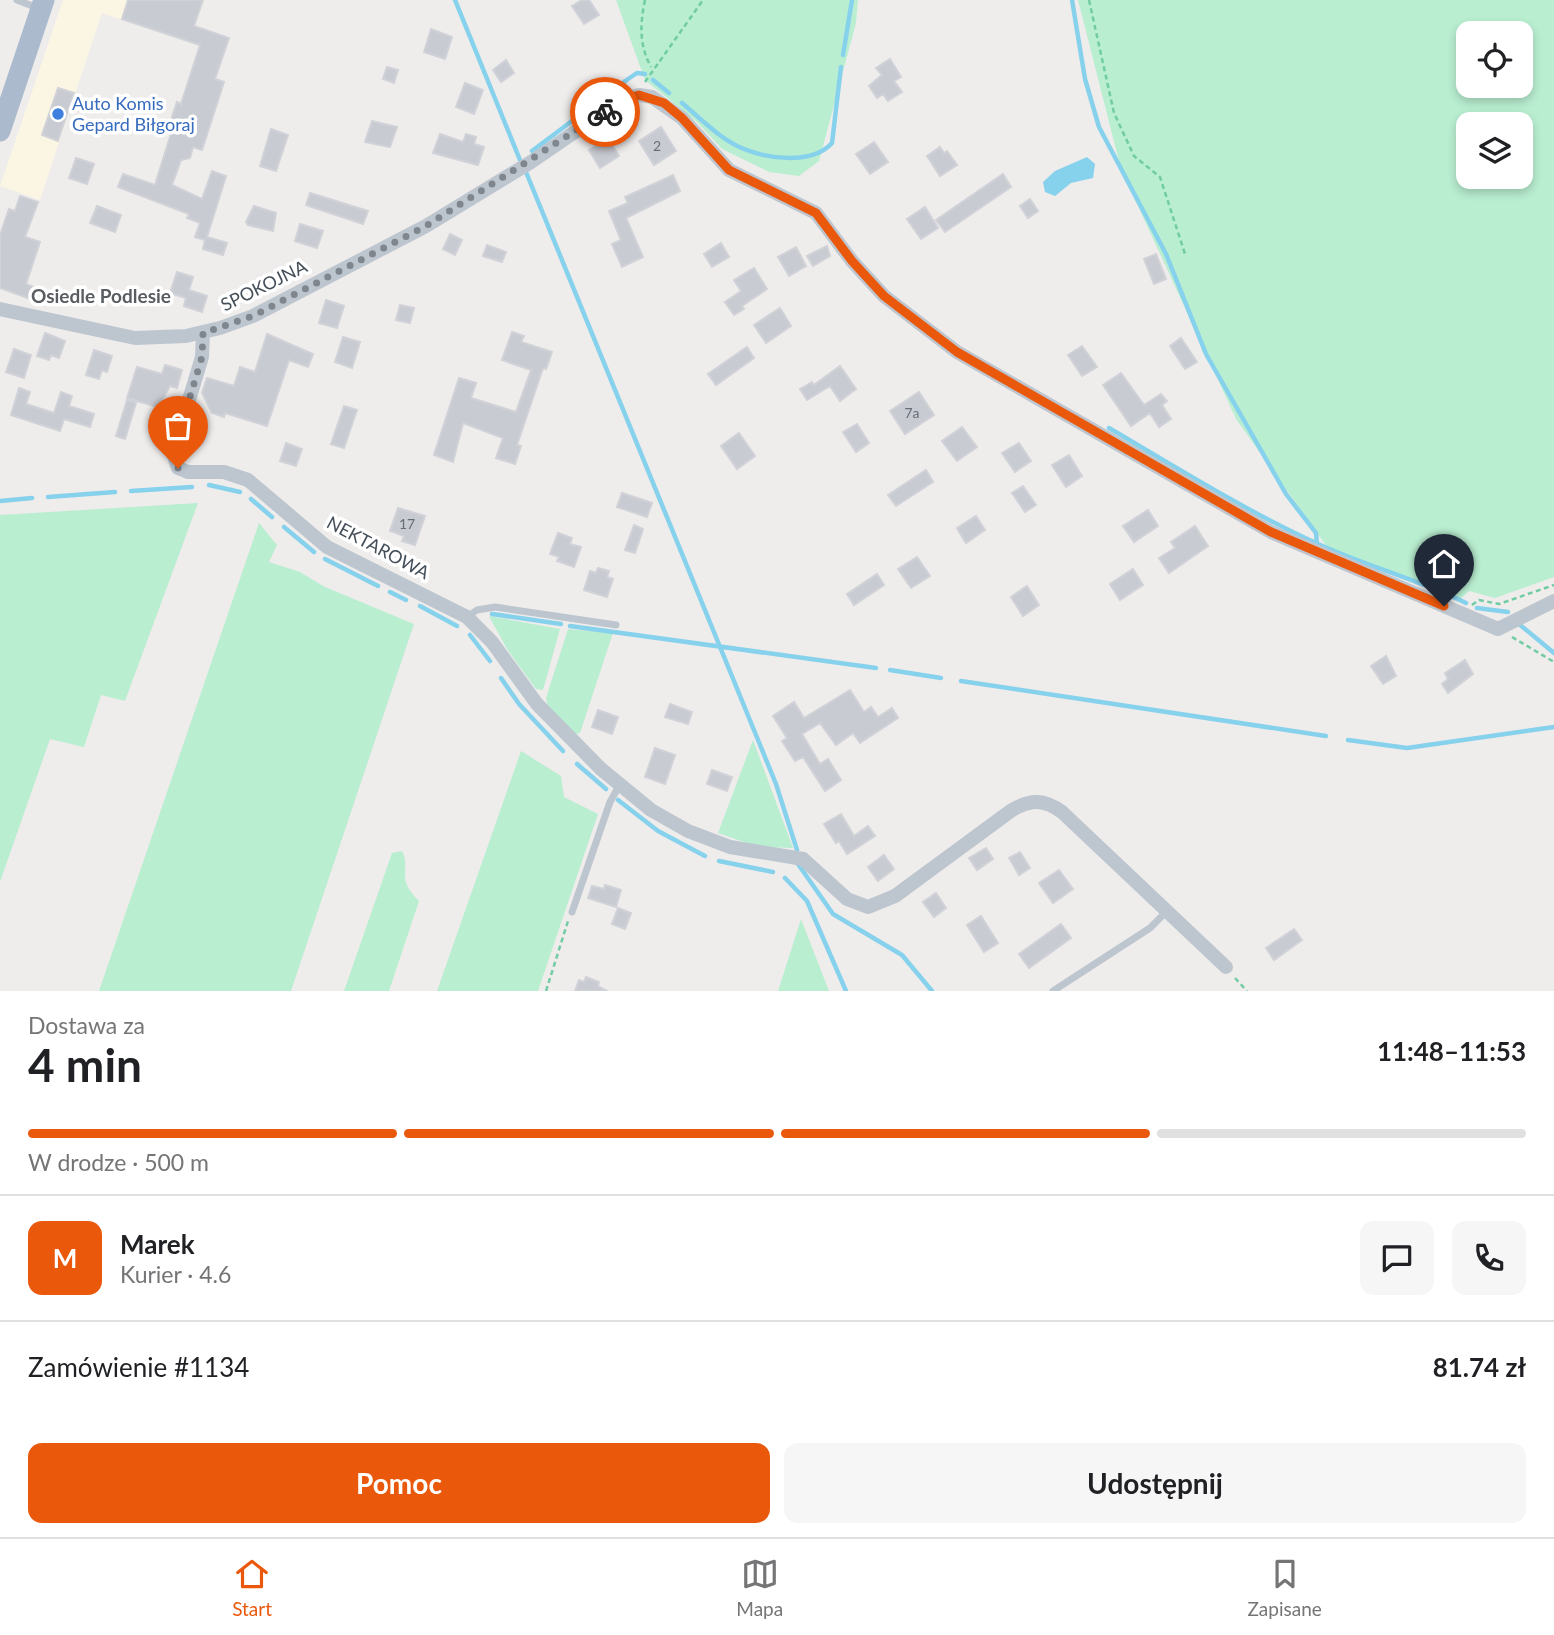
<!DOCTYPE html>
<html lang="pl">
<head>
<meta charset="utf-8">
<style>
	:root { --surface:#fff; --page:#f6f6f6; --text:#202124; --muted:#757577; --line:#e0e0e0; --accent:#ea580c }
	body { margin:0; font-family:Lato,sans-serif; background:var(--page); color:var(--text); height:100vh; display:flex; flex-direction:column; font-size:26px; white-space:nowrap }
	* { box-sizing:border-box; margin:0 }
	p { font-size:23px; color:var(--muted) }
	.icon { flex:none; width:38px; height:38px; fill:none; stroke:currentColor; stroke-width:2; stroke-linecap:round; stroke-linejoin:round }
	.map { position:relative; height:991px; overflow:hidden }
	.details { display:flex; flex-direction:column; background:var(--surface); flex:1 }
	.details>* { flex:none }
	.tools { position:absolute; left:1456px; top:21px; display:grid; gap:14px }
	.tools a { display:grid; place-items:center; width:77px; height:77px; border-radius:14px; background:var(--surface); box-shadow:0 4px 10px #0003; font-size:35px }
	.pin { position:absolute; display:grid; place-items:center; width:60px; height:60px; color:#fff; margin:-72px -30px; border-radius:50% 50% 50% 0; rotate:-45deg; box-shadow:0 0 7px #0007 }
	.pin .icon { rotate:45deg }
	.courier { position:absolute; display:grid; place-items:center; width:70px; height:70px; margin:-35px; border:5px solid #ea580c; border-radius:50%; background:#fff; color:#222; box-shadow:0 2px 9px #0007 }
	.overview em { font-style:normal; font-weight:700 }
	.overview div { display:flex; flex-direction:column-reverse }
	.overview { display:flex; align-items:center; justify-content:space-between; height:119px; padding:0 28px }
	h1 { font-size:46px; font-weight:700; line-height:52px }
	.bar { display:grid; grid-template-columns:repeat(4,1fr); gap:10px 7px; align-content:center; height:84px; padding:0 28px }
	.bar i { height:9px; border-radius:5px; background:var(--line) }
	.bar .selected { background:var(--accent) }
	.bar p { grid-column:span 4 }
	.line { display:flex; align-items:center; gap:18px; padding:0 28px; border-top:2px solid var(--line) }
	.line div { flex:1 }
	.round { display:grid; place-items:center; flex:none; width:74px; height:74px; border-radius:14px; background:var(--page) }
	.primary-button { display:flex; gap:14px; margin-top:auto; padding:14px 28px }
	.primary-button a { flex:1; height:80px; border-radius:14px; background:var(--accent); color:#fff; font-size:28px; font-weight:700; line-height:80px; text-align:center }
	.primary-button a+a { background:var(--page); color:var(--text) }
	.tab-bar { display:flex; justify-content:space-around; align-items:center; height:98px; border-top:2px solid var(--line); background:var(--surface); font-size:19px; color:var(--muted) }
	.tab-bar a { display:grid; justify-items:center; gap:4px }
	.tab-bar .selected { color:var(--accent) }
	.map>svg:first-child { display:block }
	.commercial { fill:#fbf6e4 }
	.green { fill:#b9eed1; fill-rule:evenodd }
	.water { fill:#86d1ec }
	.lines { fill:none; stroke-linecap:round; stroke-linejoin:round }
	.stream { stroke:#86d1ec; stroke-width:4.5 }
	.building { fill:#c9cbd2; stroke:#d0d2d8; stroke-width:2 }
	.path { stroke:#71cca4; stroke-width:2.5; stroke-dasharray:5 3.5; stroke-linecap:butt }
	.lane { stroke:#bdc6cf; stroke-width:7 }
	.street { stroke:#bdc6cf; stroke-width:14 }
	.primary { stroke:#abbacc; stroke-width:21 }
	.done { stroke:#80868d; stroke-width:7; stroke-dasharray:0 12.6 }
	.route { stroke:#ea580c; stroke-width:9 }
	.shop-dot { fill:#3f7fe0; stroke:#fff; stroke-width:2.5 }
	.labels { text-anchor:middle; stroke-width:7; stroke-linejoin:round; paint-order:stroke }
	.number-label { font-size:14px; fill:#666e78 }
	.shop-label { font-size:18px; fill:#366cbe; stroke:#fff; text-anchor:start }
	.street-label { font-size:18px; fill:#454f5a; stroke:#fff }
	.neighbourhood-label { font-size:19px; font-weight:bold; fill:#595c61; stroke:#fff }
</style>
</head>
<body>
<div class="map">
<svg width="1554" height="991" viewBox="0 0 1554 991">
	<rect width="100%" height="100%" fill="#efecec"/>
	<!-- commercial -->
	<path class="commercial" d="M63,0H204L189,42L102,13L40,200L0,186Z"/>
	<!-- green -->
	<path class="green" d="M616,0H858L856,23L819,161L799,176L769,172L722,149L697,122L645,80Z
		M1078,0H1554V577L1495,598L1469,591L1459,600L1327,547L1236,419L1121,169ZM1468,33H1521V86H1468ZM1468,124H1521V177H1468Z
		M198,503L125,701L101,695L84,747L50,739L0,882V515Z
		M259,523L277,545L269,562L300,572L325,587L414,624L291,991H99Z
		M489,616L560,629L543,690L536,689L507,649Z
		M568,629L613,633L580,733L575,734L548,707L546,698Z
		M753,740L793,848L758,847L718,833Z
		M521,751L561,776L564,797L598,814L538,991H437Z
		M402,851C412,870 394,876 419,901L389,991H344L392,853Z
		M801,919L829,991H778Z"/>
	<!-- water -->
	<path class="water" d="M1087,157L1095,164L1093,178L1071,183L1055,196L1045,192L1043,182L1055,171Z"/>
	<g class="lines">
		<!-- stream -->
		<path class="stream" d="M455,0L520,160
			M1072,0L1085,79L1099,127L1166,254L1206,354L1286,494L1316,533L1317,544
			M843,55L852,0
			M653,80L669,93
			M682,103C701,119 721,140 744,149C769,159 812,165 832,143L841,67
			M532,151L628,79L637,73L645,74
			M526,172L776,784L797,850
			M1109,428C1177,468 1244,510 1316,543C1365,566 1417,579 1466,603
			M209,485L240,492
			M131,491L192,487
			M48,497L115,492
			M251,499L272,517
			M0,501L32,498
			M284,527L314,552
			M325,559L378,586
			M390,592L406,600
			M420,606L457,626
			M1477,608L1508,612
			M492,614L561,624
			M1519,624L1554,653
			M570,626L876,668
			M470,635L490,661
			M890,670L941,678
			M501,678L519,704L563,751
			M961,681L1326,736
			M1348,740L1407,748L1554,727
			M577,764L606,789
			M618,800L658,831L705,856
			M719,861L773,872
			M798,864L833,914L902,955L932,991
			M785,878L807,901L846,991"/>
	</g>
	<!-- building -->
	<path class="building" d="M128,0H203L194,26L229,38L215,79L224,82L202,150L193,147L190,158L181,160L172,185L202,199L212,171L226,176L207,237L227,243L223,255L203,249L205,240L195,237L200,223L187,218L189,214L118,187L123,174L155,185L173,127L169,126L177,102L181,104L200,45L122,19Z
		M582,0H589L599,15L584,24L572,6Z
		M431,29L452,37L445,59L424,52Z
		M890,59L901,77L894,81L902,92L888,101L883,94L877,98L869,86L882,75L876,68Z
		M506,60L514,73L501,82L493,70Z
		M387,67L398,70L394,83L383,79Z
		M465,83L483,90L474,114L456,107Z
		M58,88L74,93L58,141L42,135Z
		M372,121L397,127L390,147L365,142Z
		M661,127L676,151L654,165L639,141Z
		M271,129L288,135L276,171L260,166Z
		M440,134L463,142L466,134L476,137L474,144L484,147L478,165L433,153Z
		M608,138L619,156L600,168L589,150Z
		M874,142L888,162L870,174L856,154Z
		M940,147L944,153L947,151L957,165L940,176L927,156Z
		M76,158L94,164L87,184L69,178Z
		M1003,174L1011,187L945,232L936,220Z
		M673,175L680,191L626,218L643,257L622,267L612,244L621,240L609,211L628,203L625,197Z
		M310,193L368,211L363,224L306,205Z
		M20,196L38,202L25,237L40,242L26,284L38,289L33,300L0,288V235L9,209L15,211Z
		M1030,199L1038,211L1028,218L1020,206Z
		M97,206L121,215L115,232L90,223Z
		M254,206L276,213L273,231L248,225L246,222Z
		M925,207L938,228L921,239L907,219Z
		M300,224L323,231L317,248L295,241Z
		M450,234L462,240L455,255L443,249Z
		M721,243L729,257L712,267L704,254Z
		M487,245L506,252L502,262L483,256Z
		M827,246L830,256L813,266L807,256Z
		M796,247L806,266L789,276L778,257Z
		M1156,254L1166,279L1154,284L1144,259Z
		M754,268L767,289L742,306L744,309L734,315L725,302L741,291L734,280Z
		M177,272L193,277L189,290L207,296L202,312L184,306L186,298L170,293Z
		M326,300L344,306L337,328L319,323Z
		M400,305L414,308L410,323L396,320Z
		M780,308L791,326L766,343L754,325Z
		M512,332L524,336L521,342L552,352L546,369L543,368L517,445L521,446L515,464L496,458L503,438L463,423L453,462L434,455L459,378L476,383L471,398L516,412L531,370L502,360Z
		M45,333L65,341L59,358L51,355L49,360L37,356Z
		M267,334L313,354L308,367L289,360L267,426L225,413L224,417L212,413L202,393L207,378L234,386L240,367L255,372Z
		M343,337L360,342L352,368L335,362Z
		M1181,338L1197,362L1185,369L1170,346Z
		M1082,346L1097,367L1082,376L1068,355Z
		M747,347L754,358L716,385L708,374Z
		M14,349L31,355L24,378L6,372Z
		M94,350L112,356L107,372L102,370L99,379L86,375Z
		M165,365L182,370L177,388L170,386L158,407L127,398L137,367L162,374Z
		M840,366L856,389L840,401L830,386L807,400L800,389L812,382L814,385Z
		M1121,373L1144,405L1161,394L1167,401L1162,405L1171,419L1159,427L1150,413L1131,426L1103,385Z
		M19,388L30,392L26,404L54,413L61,392L72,396L69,406L94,414L90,427L64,419L60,431L11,415Z
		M919,392L934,415L905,434L890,411Z
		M127,400L136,403L125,439L116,436Z
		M344,406L357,410L344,448L331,444Z
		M857,424L869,443L856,452L843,432Z
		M962,427L977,447L957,461L942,441Z
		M739,433L755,456L737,469L721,446Z
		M286,443L302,449L296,466L280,461Z
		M1019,443L1031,461L1015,472L1002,453Z
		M1069,455L1082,476L1066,487L1052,465Z
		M926,470L933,482L896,506L888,495Z
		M1023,486L1036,505L1025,512L1012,493Z
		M622,493L652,503L647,517L617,507Z
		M398,508L425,516L415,545L402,541L404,536L390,531Z
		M1148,510L1158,526L1134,542L1123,526Z
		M976,516L985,530L966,543L957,528Z
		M634,525L643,529L635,553L625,550Z
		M1195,526L1208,546L1169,573L1159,558L1175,548L1171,542Z
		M558,533L572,538L570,544L581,547L574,567L557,561L559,557L550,554Z
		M917,557L930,576L911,588L898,569Z
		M598,568L609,571L607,577L613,579L607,597L584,590L590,571L596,573Z
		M1133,569L1143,585L1120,600L1110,584Z
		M877,574L884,585L854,605L847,594Z
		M1027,586L1039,605L1023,616L1011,597Z
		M1386,656L1396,676L1383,684L1371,666Z
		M1465,660L1473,674L1448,693L1442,684L1448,679L1445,673Z
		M850,690L864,712L871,707L878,717L892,708L898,718L860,743L853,733L836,745L820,723L802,734L820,764L828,759L841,780L825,791L803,757L795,761L782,741L787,738L773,716L794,702L804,718Z
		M670,704L692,712L688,724L665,717Z
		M598,710L618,717L612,734L592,727Z
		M655,748L675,755L665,784L645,777Z
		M712,770L732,777L727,791L707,784Z
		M841,814L854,836L868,826L875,836L847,854L839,841L836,843L824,824Z
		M986,848L993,859L977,870L969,858Z
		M1020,852L1030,868L1019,875L1009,858Z
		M884,855L894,869L878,881L868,867Z
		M1059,870L1073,889L1053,903L1039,883Z
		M605,885L621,890L616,907L588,898L592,886L604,889Z
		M936,893L946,908L934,917L923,902Z
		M618,908L631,913L625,929L612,924Z
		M981,916L998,943L984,952L967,925Z
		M1061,924L1071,938L1029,968L1019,954Z
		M1294,929L1302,940L1274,960L1266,948Z
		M586,977L599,982L598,986L607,991H575L579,980L584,982Z"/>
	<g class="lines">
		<!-- path -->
		<path class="path" d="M645,0C640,24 639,45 651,67
			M1089,0L1114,113L1134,156L1160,177L1185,254
			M645,82L703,0
			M1472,605L1479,600L1499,604L1554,585
			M1512,637L1554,662
			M1235,978L1247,991
			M546,991L568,921"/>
		<!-- lane -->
		<path class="lane" d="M17,0L40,9
			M467,617L477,610L495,607L616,625
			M572,912L610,802L619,786
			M1053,991L1150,928L1167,911"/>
		<!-- street -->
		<path class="street" d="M0,309L135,338L186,336L220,328L253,316L426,226L531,162L620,101L639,95L652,97L682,118L729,170L816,213L852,261L884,296L957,352L1271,532L1498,629L1554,601
			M203,333L202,357L173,453L178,468L188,472H224L248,480L327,547L467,617L492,642L537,704L601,769L651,810L688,831L730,847L803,859L847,899L868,907L895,896L1012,810C1031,799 1044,799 1062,812L1226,967"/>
		<!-- primary -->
		<path class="primary" d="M0,131L44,0"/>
	</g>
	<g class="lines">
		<!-- done -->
		<path class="done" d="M178,468L173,453L202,357L203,333L253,316L426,226L605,112"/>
		<!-- route -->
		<path class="route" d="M605,112L621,101L639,95L664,103L682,118L729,170L816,213L852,261L884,296L957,352L1271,532L1444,606"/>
	</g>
	<!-- markers -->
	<circle class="shop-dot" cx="58" cy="114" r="7"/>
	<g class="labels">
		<!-- number labels -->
		<g class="number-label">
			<text x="657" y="151">2</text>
			<text x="912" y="418">7a</text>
			<text x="407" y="529">17</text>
		</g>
		<!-- shop labels -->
		<g class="shop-label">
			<text x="72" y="110">Auto Komis<tspan x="72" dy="21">Gepard Biłgoraj</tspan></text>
		</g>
		<!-- street labels -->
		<g class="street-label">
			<text transform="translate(264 286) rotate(-26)" y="6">SPOKOJNA</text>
			<text transform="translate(378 548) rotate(28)" y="6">NEKTAROWA</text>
		</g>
		<!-- neighbourhood labels -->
		<g class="neighbourhood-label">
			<text x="101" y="303">Osiedle Podlesie</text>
		</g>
	</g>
</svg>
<div class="tools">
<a><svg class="icon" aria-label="locate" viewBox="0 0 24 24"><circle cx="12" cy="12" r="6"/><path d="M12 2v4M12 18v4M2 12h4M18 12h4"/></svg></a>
<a><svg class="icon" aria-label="layers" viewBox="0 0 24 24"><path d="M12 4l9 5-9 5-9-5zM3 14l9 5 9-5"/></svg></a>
</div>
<div class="pin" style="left:178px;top:468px;background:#ea580c"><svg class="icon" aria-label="bag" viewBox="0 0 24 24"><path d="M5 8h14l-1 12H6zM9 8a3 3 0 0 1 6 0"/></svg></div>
<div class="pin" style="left:1444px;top:606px;background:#1f2937"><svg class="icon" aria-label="home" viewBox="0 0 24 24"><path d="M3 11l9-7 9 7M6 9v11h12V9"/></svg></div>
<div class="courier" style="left:605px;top:112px"><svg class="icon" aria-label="bike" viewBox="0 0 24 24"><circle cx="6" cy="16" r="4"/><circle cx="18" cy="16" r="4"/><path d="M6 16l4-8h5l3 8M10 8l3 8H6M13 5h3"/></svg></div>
</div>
<section class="details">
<div class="overview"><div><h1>4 min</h1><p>Dostawa za</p></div><em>11:48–11:53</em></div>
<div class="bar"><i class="selected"></i><i class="selected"></i><i class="selected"></i><i></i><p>W drodze · 500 m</p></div>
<div class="line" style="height:126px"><b class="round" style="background:var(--accent);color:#fff">M</b><div><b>Marek</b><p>Kurier · 4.6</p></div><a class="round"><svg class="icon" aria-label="chat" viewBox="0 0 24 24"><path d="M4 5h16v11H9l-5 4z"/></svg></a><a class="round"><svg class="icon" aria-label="phone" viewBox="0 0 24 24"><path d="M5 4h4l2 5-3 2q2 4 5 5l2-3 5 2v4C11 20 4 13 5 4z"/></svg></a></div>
<div class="line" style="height:91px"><div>Zamówienie #1134</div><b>81.74 zł</b></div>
<div class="primary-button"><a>Pomoc</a><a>Udostępnij</a></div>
</section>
<nav class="tab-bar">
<a class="selected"><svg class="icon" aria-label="home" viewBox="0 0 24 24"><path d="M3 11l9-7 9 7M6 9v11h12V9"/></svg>Start</a>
<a><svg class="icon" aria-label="map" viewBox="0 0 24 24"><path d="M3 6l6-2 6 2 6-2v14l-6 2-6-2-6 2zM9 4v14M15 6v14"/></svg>Mapa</a>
<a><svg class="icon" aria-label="saved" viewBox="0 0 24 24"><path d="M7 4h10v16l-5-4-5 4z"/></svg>Zapisane</a>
</nav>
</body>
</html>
